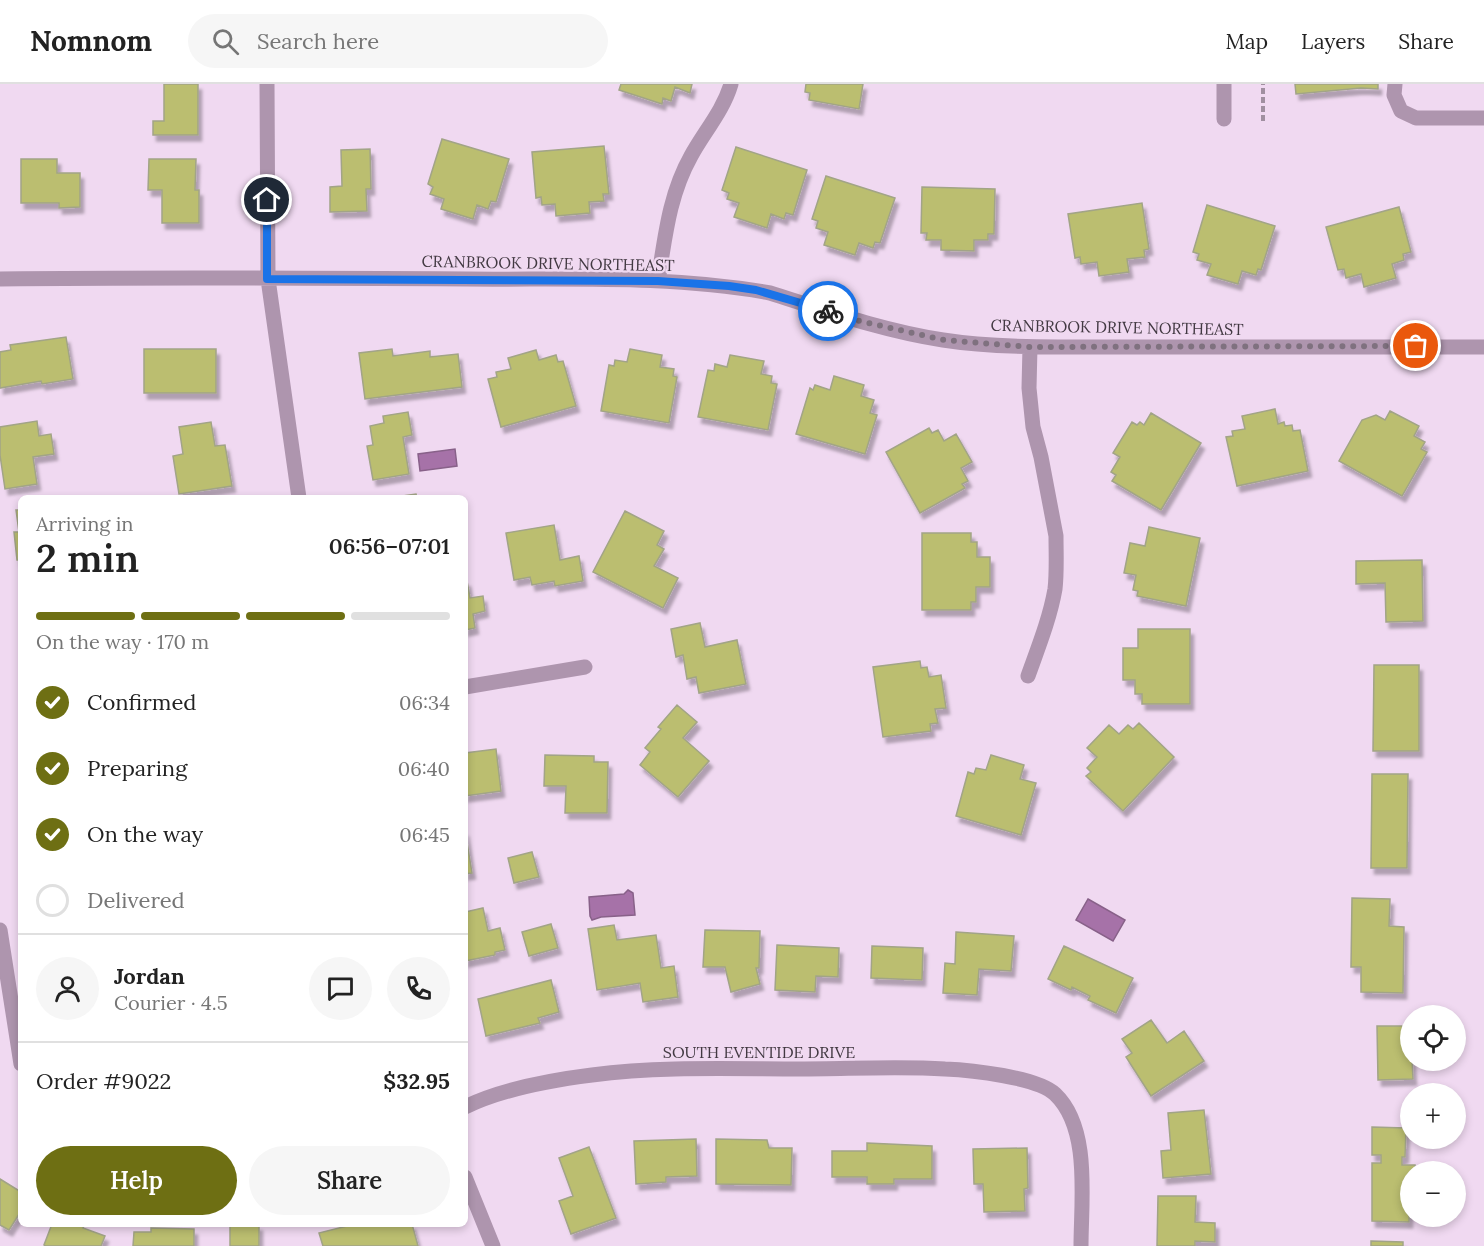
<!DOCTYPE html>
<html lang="en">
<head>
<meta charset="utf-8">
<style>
	:root { --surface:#fff; --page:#f6f6f6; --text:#222; --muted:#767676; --line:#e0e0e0; --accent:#6e6f13 }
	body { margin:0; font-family:Lora,serif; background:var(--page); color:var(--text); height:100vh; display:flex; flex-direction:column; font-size:22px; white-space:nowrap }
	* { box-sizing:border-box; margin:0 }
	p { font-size:20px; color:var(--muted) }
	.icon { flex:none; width:33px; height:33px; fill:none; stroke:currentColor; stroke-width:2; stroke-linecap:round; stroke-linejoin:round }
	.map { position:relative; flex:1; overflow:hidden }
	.drawer { position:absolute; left:18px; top:411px; width:450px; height:732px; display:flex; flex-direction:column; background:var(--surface); border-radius:9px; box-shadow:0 3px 9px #0003 }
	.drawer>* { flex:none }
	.fabs { position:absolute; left:1400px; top:921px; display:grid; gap:12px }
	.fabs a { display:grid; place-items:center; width:66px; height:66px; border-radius:50%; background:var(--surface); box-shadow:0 3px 9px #0003; font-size:30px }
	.pin { position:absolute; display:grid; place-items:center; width:51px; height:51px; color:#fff; margin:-26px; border:3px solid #fff; border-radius:50%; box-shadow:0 2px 6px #0007 }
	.courier { position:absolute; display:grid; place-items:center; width:60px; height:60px; margin:-30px; border:4px solid #1a73e8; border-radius:50%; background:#fff; color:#222; box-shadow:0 2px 8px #0007 }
	.summary em { font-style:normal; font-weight:600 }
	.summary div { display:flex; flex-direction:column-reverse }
	.summary { display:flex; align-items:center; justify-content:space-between; height:102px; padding:0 18px }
	h1 { font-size:39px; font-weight:600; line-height:45px }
	.bar { display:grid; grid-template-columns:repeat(4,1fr); gap:9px 6px; align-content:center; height:72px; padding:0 18px }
	.bar i { height:8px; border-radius:4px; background:var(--line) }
	.bar .on { background:var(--accent) }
	.bar p { grid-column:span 4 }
	.line { display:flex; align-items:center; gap:15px; padding:0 18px; border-top:2px solid var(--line) }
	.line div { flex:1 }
	.round { display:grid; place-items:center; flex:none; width:63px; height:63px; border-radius:32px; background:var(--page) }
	ol { padding:0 18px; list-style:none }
	li { display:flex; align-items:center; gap:18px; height:66px }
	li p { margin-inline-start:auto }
	li .icon { padding:6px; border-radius:50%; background:var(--accent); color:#fff; stroke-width:4 }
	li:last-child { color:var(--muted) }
	li i { width:33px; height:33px; border:3px solid var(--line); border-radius:50% }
	.primary-button { display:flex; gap:12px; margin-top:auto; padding:12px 18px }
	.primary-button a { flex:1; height:69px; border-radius:36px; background:var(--accent); color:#fff; font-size:24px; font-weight:600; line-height:69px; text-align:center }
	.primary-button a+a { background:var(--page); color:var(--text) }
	header { display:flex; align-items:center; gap:36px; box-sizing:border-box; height:84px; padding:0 30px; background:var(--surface); border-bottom:2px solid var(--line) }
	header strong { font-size:28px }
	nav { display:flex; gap:33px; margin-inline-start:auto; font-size:21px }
	.search { width:420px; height:54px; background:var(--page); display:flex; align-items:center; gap:15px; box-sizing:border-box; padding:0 21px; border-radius:33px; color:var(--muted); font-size:22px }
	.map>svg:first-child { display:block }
	.water { fill:#a672a8; stroke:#886189; stroke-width:1.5 }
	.building { fill:#bbbe70; stroke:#a2a487; stroke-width:1.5; filter:url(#shadow) }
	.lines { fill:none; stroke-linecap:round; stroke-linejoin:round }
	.path { stroke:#a08fa0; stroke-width:4; stroke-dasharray:6 3; stroke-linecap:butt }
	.lane { stroke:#ae95ae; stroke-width:15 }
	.street { stroke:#ae95ae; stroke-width:15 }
	.done { stroke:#7f717f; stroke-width:6; stroke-dasharray:0 10.8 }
	.route { stroke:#1a73e8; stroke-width:8 }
	.labels { text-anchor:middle; stroke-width:4.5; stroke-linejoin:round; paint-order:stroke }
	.street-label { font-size:16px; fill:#423942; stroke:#f0d9f1 }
</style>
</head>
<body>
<header>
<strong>Nomnom</strong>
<div class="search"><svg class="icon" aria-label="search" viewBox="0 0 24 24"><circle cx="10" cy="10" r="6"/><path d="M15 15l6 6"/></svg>Search here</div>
<nav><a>Map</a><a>Layers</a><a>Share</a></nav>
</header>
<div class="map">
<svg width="1484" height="1162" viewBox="0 0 1484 1162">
	<defs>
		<filter id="shadow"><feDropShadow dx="3.5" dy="6" stdDeviation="1.5" flood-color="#0004"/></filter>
	</defs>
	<rect width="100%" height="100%" fill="#f0d9f1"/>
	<!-- water -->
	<path class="water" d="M455,365L457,382L420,387L418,370Z
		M628,806L633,809L635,831L601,833L592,836L590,832L589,813L624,810Z
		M1088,815L1125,836L1113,857L1076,836Z"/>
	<!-- building -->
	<path class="building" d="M164,0H198V51H153V37H164Z
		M621,0H692L690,9L675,3L671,17L663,14L662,20L619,6Z
		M806,0H863L859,25L809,16L810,9L805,8Z
		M1295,0H1378V5L1361,4L1296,10Z
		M442,55L509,75L496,118L491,117L488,125L477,121L473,135L441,125L444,115L430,110L433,103L428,100Z
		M604,62L609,110H603L604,117L589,118L590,129L556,132L555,120L542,121L541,113L536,114L532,68Z
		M736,63L807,86L793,131L786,129L784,135L771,130L767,144L734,133L739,119L727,115L729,109L722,106Z
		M370,65L371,105H366L367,127L330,128V103L342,102L341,66Z
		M21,75H57V89H80V123L59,124V119H21Z
		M149,75H196L195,106H199V139H162V106H148Z
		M826,92L895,114L880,159L875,158L873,164L859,159L855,171L824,161L828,148L816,144L818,137L812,135Z
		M922,103L995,105L994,150H988V156H974V167L941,166V156H926L927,149H921Z
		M1142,119L1149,165L1144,166L1145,173L1127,175L1129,188L1099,192L1097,178L1081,180L1080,173L1075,174L1068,130Z
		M1207,121L1275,142L1261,186L1258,185L1256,191L1242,187L1238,200L1207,191L1211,180L1197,176L1199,170L1193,168Z
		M1399,123L1411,168L1403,170L1404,176L1392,180L1396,194L1364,203L1361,190L1346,194L1344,185L1338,186L1326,143Z
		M66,253L73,295L42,300L41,297L0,304V268L11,266L10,261Z
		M144,265H216V309H144Z
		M392,265L393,272L430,267V273L458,270L462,303L365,315L359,269Z
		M630,265L662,271L660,283L674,285L673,292L677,293L669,339L601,327L609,281L614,282L615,276L627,278Z
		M536,266L539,276L556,271L558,278L563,277L576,322L501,343L488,295L497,293L496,288L511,285L508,274Z
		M730,271L764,277L761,290L772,292L771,299L777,300L768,346L698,333L708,286L714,287L715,280L727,283Z
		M834,292L864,301L861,312L874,316L870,329L877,331L865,370L796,350L810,304L813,306L815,301L830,306Z
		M1275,325L1278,340L1284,338L1285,342L1292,341L1293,347L1300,346L1308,387L1237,402L1226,353L1233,352L1232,347L1245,345L1242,332Z
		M1390,327L1419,342L1414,352L1425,358L1421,365L1427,368L1402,412L1339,377L1362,336L1376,331L1385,336Z
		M408,328L412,351L403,353L409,390L373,396L367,362L373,361L370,342L384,339L383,332Z
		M1151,329L1201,359L1161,426L1112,397L1116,391L1111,388L1120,373L1113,369L1132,338L1137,341L1140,338L1144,341Z
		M37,337L39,352L51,350L54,370L33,373L37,400L5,405L0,371V343Z
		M211,338L215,362L225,361L232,402L179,410L173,372L183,370L179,343Z
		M929,344L932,349L938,346L944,357L956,350L972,378L961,384L968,397L962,400L965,404L920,429L886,368Z
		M416,410L417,414H388Z
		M16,426H21V476H17L14,448H19Z
		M625,427L664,447L657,461L664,465L654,482L678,494L663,524L593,488Z
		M554,441L560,476L579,472L583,497L555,502L554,497L532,501L530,493L514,496L506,449Z
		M1149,443L1200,454L1186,522L1137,512L1138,507L1133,506L1136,491L1124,489L1130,459L1145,462Z
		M922,449H971V458H977V473H990V503H976V518H971V526H922Z
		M1422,476L1423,537L1386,538L1385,499L1356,500V477Z
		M465,497H467L470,514L483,512L485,527L473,530L475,544L465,546Z
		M700,539L705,563L737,556L746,600L699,609L696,593L687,595L683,571L676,573L671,545Z
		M1138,545H1190V620H1142V610H1135V596H1123V564H1138Z
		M920,577L921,584L927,583L929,593L941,591L946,624L935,625L938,639L930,640L931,647L883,653L873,583Z
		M1374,581H1419V667H1373Z
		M677,621L697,638L683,654L709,677L678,713L640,681L650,668L645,664L661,645L658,643Z
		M1139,639L1174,673L1123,727L1086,692L1091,688L1087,684L1097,673L1087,664L1109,641L1119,650L1128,641L1133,645Z
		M496,665L501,707L465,712V669Z
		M545,671L594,672V678H608L607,729H565L566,702H544Z
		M991,671L1024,681L1020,695L1036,699L1021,751L956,732L968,688L974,690L976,684L986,686Z
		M1372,690H1408L1407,784H1371Z
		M465,746L472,789L465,790Z
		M532,768L539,793L514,799L508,774Z
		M1352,814L1390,815L1389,842L1404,843L1403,909L1361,908V883H1351Z
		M483,824L488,847L500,844L505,866L495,868V871L465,877V828Z
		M551,840L558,864L529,872L522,848Z
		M614,841L617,856L656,851L661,884L674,882L678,913L643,918L640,899L597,906L588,845Z
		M705,846L760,847L759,884H756L760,900L731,908L725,883H703Z
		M956,848L1014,852L1011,887L979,885L977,911L943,909L945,879L955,880Z
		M777,861L839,864L838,893L816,892L815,908L775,906Z
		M872,862L923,864L922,896L871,894Z
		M1064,862L1133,894L1116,929L1088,916L1090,912L1072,903L1071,906L1048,895Z
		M551,896L559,928L538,934L540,939L486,952L478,915Z
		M1151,936L1167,959L1184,947L1204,977L1151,1012L1126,973L1132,969L1122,955Z
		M1377,942H1410V976H1412L1413,995L1378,996Z
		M1204,1026L1211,1090L1163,1094L1161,1067L1171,1066L1168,1029Z
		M1372,1043L1406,1044L1405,1073H1402V1081H1415V1088H1410L1409,1138L1372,1137V1079H1381V1071H1372Z
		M696,1055L697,1092L666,1093V1098L636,1100L634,1057Z
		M716,1055L767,1056L769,1064H792L791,1101L716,1100Z
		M867,1059L932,1062V1095H894V1100H867V1093H832V1067H867Z
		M589,1063L616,1134L571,1150L559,1117L573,1112L559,1074Z
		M1027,1064L1028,1104L1024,1105L1025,1127L984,1128L983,1100H974L973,1065Z
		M0,1095L21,1108V1127L9,1146L0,1141Z
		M1158,1112H1196L1195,1138L1215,1139V1158L1195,1157V1162H1157Z
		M52,1140H84L83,1144L105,1152L101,1162H46L44,1161Z
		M355,1140H412L418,1162H323L319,1149Z
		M230,1141H259V1162H230Z
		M151,1144L194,1145V1162H133L134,1148H151Z
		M1371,1157L1403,1158V1162H1371Z"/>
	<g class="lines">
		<!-- path -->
		<path class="path" d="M1263,37V0"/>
		<!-- lane -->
		<path class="lane" d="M1395,0L1394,11L1401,27L1416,34H1484
			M1224,35V0"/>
		<!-- street -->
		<path class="street" d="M267,0L268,195L299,414
			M0,195C156,193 311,194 467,195C568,196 671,191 770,209C827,227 884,247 943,256C981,262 1020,263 1058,263H1484
			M658,197C665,154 669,111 691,72C704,48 723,27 731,0
			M1028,592C1038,564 1050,534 1055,505C1057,488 1056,469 1056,452L1041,373L1033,343L1029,304L1030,263
			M465,603L585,583
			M0,846L21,980
			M465,1023C502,1005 552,996 592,991C661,982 731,985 800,985C848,985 897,982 945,985C970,986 1037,993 1055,1010C1091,1044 1081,1116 1081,1162
			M465,1093L493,1162"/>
	</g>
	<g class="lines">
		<!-- done -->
		<path class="done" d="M828,227L855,236L944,256L1030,263L1416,262"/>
		<!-- route -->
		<path class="route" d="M267,116V195L658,197L729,202L756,206L828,227"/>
	</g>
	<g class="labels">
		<!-- street labels -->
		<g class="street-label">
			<text transform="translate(548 179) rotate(1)" y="6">CRANBROOK DRIVE NORTHEAST</text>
			<text transform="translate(1117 243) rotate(1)" y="6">CRANBROOK DRIVE NORTHEAST</text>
			<text x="759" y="974">SOUTH EVENTIDE DRIVE</text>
		</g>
	</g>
</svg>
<div class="fabs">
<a><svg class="icon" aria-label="locate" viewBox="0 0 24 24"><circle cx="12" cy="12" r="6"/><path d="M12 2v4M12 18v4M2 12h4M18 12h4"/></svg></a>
<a>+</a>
<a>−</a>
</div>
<div class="pin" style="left:1416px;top:262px;background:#ea580c"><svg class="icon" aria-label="bag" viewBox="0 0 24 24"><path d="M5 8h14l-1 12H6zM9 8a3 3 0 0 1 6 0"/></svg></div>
<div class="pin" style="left:267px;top:116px;background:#1f2937"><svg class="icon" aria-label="home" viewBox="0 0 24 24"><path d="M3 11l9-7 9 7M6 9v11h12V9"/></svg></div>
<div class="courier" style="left:828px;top:227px"><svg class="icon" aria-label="bike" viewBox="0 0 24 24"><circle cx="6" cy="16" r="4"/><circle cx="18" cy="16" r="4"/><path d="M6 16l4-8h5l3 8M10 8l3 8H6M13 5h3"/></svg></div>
<section class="drawer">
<div class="summary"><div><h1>2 min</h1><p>Arriving in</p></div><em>06:56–07:01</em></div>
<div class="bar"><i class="on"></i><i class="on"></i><i class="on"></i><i></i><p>On the way · 170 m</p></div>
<ol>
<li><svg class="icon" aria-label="check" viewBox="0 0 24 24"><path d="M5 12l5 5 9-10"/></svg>Confirmed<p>06:34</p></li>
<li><svg class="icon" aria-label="check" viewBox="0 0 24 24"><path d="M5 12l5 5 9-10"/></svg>Preparing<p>06:40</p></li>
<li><svg class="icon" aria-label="check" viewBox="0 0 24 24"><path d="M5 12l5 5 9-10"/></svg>On the way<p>06:45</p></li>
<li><i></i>Delivered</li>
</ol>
<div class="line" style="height:108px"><a class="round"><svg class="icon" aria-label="person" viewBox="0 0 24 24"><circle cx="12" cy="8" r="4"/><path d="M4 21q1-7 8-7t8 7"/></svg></a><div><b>Jordan</b><p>Courier · 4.5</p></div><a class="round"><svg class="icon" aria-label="chat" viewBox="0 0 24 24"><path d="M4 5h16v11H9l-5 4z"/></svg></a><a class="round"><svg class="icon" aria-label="phone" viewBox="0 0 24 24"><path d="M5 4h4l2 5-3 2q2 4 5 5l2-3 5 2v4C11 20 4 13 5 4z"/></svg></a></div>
<div class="line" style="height:78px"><div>Order #9022</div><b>$32.95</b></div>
<div class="primary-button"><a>Help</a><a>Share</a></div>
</section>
</div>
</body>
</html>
